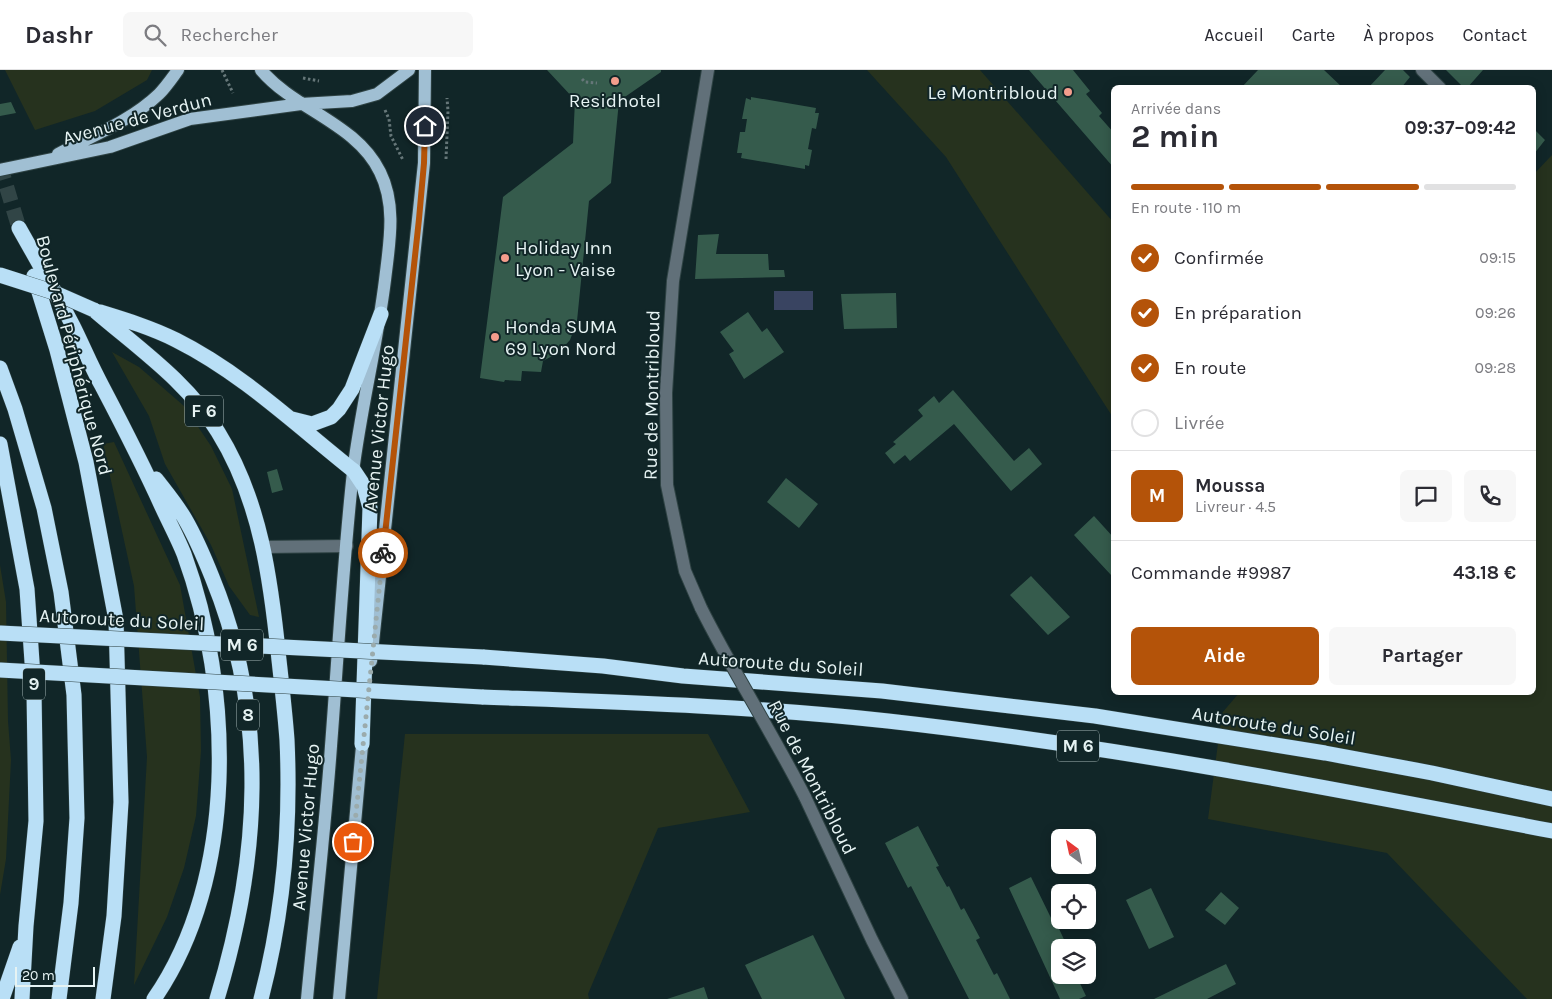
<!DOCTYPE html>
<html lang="fr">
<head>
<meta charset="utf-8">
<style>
	:root { --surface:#fff; --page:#f7f7f7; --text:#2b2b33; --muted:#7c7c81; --line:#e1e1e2; --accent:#b45309 }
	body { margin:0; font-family:Karla,sans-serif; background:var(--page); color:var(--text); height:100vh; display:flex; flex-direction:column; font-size:19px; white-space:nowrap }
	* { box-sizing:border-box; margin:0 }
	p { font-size:16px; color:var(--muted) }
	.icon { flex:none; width:28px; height:28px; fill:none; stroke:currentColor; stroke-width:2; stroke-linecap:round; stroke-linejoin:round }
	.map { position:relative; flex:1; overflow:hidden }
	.panel { position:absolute; left:1111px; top:15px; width:425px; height:610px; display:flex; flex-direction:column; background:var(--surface); border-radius:8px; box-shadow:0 2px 12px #0003 }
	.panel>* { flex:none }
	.needle { width:32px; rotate:327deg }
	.tools { position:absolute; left:1051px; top:759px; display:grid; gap:10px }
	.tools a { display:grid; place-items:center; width:45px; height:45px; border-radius:8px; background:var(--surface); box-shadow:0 2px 12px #0003; font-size:25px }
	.scale { position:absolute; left:15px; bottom:12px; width:80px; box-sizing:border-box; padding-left:5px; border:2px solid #e6f3f3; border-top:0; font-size:14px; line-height:18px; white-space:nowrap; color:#e6f3f3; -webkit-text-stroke:4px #112628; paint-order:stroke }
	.pin { position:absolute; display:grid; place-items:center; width:42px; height:42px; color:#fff; margin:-21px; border:2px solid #fff; border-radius:50%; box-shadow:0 1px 5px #0007 }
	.courier { position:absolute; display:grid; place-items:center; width:50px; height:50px; margin:-25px; border:4px solid #b45309; border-radius:50%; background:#fff; color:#222; box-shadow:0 1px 6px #0007 }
	.headline em { font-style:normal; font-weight:700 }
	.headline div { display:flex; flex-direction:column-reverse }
	.headline { display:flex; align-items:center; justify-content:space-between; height:85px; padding:0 20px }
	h1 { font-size:32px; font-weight:700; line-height:38px }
	.bar { display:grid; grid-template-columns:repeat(4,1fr); gap:8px 5px; align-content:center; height:60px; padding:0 20px }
	.bar i { height:6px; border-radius:4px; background:var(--line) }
	.bar .selected { background:var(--accent) }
	.bar p { grid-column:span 4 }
	.line { display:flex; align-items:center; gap:12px; padding:0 20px; border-top:1px solid var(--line) }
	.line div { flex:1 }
	.round { display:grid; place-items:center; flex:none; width:52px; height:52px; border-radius:8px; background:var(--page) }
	ol { padding:0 20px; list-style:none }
	li { display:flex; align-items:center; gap:15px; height:55px }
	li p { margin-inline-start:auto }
	li .icon { padding:5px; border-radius:50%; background:var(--accent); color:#fff; stroke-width:4 }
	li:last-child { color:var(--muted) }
	li i { width:28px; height:28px; border:2px solid var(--line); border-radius:50% }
	.primary-button { display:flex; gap:10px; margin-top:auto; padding:10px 20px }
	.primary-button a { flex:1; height:58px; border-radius:8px; background:var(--accent); color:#fff; font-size:20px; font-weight:700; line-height:58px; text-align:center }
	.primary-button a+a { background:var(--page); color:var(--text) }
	header { display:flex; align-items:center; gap:30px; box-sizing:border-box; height:70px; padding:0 25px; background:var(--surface); border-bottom:1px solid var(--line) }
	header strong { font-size:24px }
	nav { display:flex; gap:28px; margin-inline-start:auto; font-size:18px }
	.search { width:350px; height:45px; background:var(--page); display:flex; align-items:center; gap:12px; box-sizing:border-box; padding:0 18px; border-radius:8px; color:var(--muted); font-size:19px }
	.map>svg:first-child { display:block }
	.green { fill:#26321e }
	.water { fill:#394461 }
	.building { fill:#355b4c }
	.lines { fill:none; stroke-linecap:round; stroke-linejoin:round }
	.highway-tunnel { stroke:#314546; stroke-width:15; stroke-dasharray:15 8; stroke-linecap:butt }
	.minor-casing { stroke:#2f4344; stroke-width:14 }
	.major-casing { stroke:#2f4344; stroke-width:14 }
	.highway-casing { stroke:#2f4344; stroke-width:16 }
	.path { stroke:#667779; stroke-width:3; stroke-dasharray:2.5 2.5; stroke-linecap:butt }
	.minor { stroke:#617079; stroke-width:12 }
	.major { stroke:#a0bfd3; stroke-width:12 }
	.highway { stroke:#b9dff6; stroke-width:15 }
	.minor-bridge-casing { stroke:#2f4344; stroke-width:14; stroke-linecap:butt }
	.highway-bridge-casing { stroke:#2f4344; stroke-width:16; stroke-linecap:butt }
	.minor-bridge { stroke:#617079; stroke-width:12 }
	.highway-bridge { stroke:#b9dff6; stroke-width:15 }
	.done { stroke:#9babac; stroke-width:5; stroke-dasharray:0 9 }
	.route { stroke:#b45309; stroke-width:6 }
	.poi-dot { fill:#f49d8c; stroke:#112628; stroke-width:2 }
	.labels { text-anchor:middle; stroke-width:4; stroke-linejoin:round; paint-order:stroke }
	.shield { fill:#112628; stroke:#a6b6b6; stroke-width:1 }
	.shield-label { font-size:18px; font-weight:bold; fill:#e6f3f3 }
	.poi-label { font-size:19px; fill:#e6f3f3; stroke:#112628; text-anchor:start }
	.street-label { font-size:19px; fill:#e6f3f3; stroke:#112628 }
</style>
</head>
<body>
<header>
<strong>Dashr</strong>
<div class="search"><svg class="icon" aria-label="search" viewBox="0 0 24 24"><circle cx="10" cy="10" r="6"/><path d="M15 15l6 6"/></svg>Rechercher</div>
<nav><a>Accueil</a><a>Carte</a><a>À propos</a><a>Contact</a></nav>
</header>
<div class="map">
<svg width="1552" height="929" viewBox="0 0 1552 929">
	<rect width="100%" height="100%" fill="#112628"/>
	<!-- green -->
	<path class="green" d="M5,0H152L147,10L95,41L35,60Z
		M867,0H980L1114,153V349L946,87Z
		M1552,85V929H1527L1387,783L1208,749L1222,643L1239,623L1534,622V104Z
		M112,282L139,297L184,336L211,376L232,419L259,547L250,545L229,516L211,475L165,394L149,346Z
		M114,372L180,515L200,627L201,681L196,746L184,798L167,847L134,915L147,687L134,516L103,374Z
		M0,495L6,532L8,651L11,690L6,789L0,825Z
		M405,664H708L750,742L658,758L588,924L589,929H377Z"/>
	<!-- water -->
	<path class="water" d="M774,221H813V240H774Z"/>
	<!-- building -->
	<path class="building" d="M547,0H661V2L619,31L611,113L589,131L577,251L570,270L558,283L543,291L541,302L522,301L521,311L505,310L504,312L480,308L503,127L573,73L575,30Z
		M1029,0H1073L1090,21L1086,24L1102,43L1099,46L1114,63V98Z
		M1258,0H1324L1343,18H1241Z
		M1385,0H1403L1410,7L1401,18H1368Z
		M1446,0H1483L1467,18H1464Z
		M751,27L816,38L815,43H819L816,59L812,58L808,79L812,80L809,96L805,95V99L741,88L742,83H737L740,62H745L747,49H742L746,28L751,30Z
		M11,32L16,43L0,46V34Z
		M1534,59L1545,70L1534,84Z
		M719,164L716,184H768L769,200H784L785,207L695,209L698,165Z
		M896,223L897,258L844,259L841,224Z
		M748,242L762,262L767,258L784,282L744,309L729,284L734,281L720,262Z
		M953,320L1014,391L1029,378L1042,394L1011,421L954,354L910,391L905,385L894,394L885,383L896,374L893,372L923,346L918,340L934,326L939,333Z
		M277,399L283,420L272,423L267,402Z
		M786,408L818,434L799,458L767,432Z
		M1094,446L1114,468V503L1111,505L1074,465Z
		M1031,506L1070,547L1048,565L1010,525Z
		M918,756L939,796L936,797L947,817L949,816L961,840L964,838L980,868L976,870L994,905L997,903L1010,929H969L911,816L908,818L885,773Z
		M1031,807L1052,850L1054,848L1068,878H1060V905H1076L1086,926L1079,929H1060L1009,818Z
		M1151,818L1174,867L1149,879L1126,830Z
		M1221,822L1239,838L1225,855L1205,840Z
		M813,865L845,929H762L745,895Z
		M1226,894L1236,914L1207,929H1154Z
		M704,917L708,929H667Z"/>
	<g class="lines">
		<!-- highway-tunnel -->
		<path class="highway-tunnel" d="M0,95L19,158"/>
		<!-- minor casing -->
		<g class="minor-casing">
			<path id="minor" d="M1422,0L1440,18
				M262,477L347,476
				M701,538L685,501L667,415L666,323L673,211L708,0
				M805,727L872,870L902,929"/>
		</g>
		<!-- major casing -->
		<g class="major-casing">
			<path id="major" d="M261,0C295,40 356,53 380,102C397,136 389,175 385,210C377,275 361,338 353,402C343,493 338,585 331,676C325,760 315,845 307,929
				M58,84C92,66 131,51 159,24C166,17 172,8 178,0
				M0,100L110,77L190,49L301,34L352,31L377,24L409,0
				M371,591L424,93L425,0
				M339,929L363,665"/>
		</g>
		<!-- highway casing -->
		<g class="highway-casing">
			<path id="highway" d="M19,158C37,190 56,223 73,256C83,276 91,296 102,316C123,356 144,397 163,439C170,454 178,469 184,484C233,618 238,808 154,929
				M34,206L57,280L86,392L116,550L121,732L114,846L103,929
				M94,240C138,278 188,312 218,362C261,431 271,511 279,590C282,617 285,643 287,670C291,756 283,845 261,929
				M100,242C126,250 152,258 176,270C242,303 296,355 354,401L364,416L370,438L362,674
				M0,298L15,339L44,438L61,522L74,625L77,748L71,833L59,929
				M292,349L312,354L331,347L339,339L352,319L381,244
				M0,374L27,519L34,621L36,751L26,856L22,929
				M156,409C166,422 177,435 185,449C196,468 204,487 212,507C269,646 260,788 217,929
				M483,587L603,596L683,606L882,621L1095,646L1325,683L1432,703L1552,729
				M482,627C617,632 753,636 888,651C1111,676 1332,718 1552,761
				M2,929L20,877"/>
		</g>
		<!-- path -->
		<path class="path" d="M222,0L233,23
			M303,8L319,11
			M582,9L585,12L597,13
			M385,40L389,49L391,66L403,90
			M446,89L448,41L447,28"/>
		<!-- minor -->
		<use href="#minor" class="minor"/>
		<!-- major -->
		<use href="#major" class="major"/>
		<!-- highway -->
		<use href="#highway" class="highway"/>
		<!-- minor-bridge casing -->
		<g class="minor-bridge-casing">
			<path id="minor-bridge" d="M701,538C733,602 772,662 805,727"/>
		</g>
		<!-- highway-bridge casing -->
		<g class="highway-bridge-casing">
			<path id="highway-bridge" d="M0,205L53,222L94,240
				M0,563L483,587
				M0,600L482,627"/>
		</g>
		<!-- minor-bridge -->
		<use href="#minor-bridge" class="minor-bridge"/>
		<!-- highway-bridge -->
		<use href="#highway-bridge" class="highway-bridge"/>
	</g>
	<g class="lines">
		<!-- done -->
		<path class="done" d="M353,772L383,483"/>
		<!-- route -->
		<path class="route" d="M383,483L419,149L424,93L425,56"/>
	</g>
	<!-- markers -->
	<g class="poi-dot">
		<circle cx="615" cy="11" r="5"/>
		<circle cx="1068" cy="22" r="5"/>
		<circle cx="505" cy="188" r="5"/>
		<circle cx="495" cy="267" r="5"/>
	</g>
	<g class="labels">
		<!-- shield labels -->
		<g class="shield">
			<rect x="185" y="325.5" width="38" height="31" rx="4"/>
			<rect x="221" y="559.5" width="42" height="31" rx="4"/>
			<rect x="23" y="598.5" width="22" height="31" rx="4"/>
			<rect x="237" y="629.5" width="22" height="31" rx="4"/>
			<rect x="1057" y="660.5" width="42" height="31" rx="4"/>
		</g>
		<g class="shield-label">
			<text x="204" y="347">F 6</text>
			<text x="242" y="581">M 6</text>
			<text x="34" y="620">9</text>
			<text x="248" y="651">8</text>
			<text x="1078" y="682">M 6</text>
		</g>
		<!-- poi labels -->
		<g class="poi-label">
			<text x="1058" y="29" text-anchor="end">Le Montribloud</text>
			<text x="615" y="37" text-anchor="middle">Residhotel</text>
			<text x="515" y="184">Holiday Inn<tspan x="515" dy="22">Lyon - Vaise</tspan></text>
			<text x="505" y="263">Honda SUMA<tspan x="505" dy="22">69 Lyon Nord</tspan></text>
		</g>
		<!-- street labels -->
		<g class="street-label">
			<text transform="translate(137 48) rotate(-15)" y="7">Avenue de Verdun</text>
			<text transform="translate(75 285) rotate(75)" y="7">Boulevard Périphérique Nord</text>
			<text transform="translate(651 325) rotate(-89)" y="7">Rue de Montribloud</text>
			<text transform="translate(378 358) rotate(-84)" y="7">Avenue Victor Hugo</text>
			<text transform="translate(122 549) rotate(3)" y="7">Autoroute du Soleil</text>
			<text transform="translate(781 593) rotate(4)" y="7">Autoroute du Soleil</text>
			<text transform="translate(1274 655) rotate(9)" y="7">Autoroute du Soleil</text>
			<text transform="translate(813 707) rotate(63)" y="7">Rue de Montribloud</text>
			<text transform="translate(305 757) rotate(-85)" y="7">Avenue Victor Hugo</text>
		</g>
	</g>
</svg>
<div class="tools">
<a><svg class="needle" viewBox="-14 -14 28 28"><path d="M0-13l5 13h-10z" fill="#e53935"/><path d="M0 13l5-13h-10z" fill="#7c7c81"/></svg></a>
<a><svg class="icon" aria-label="locate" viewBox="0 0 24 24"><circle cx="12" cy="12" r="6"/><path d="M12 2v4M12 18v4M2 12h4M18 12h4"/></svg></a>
<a><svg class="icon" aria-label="layers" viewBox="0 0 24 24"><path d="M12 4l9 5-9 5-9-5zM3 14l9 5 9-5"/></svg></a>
</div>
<div class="scale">20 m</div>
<div class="pin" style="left:353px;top:772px;background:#ea580c"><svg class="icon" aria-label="bag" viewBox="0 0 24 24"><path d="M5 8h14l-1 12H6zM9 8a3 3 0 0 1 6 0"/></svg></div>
<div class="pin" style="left:425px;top:56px;background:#1f2937"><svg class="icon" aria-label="home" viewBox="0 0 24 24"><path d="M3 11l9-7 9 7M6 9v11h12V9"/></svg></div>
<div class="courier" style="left:383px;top:483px"><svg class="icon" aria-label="bike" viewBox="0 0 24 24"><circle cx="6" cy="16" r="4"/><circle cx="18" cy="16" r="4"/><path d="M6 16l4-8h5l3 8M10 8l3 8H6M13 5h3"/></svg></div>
<section class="panel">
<div class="headline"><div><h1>2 min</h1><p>Arrivée dans</p></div><em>09:37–09:42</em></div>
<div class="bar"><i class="selected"></i><i class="selected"></i><i class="selected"></i><i></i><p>En route · 110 m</p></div>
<ol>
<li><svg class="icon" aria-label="check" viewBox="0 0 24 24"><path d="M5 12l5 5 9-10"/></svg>Confirmée<p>09:15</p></li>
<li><svg class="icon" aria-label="check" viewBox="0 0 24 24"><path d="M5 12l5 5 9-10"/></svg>En préparation<p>09:26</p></li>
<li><svg class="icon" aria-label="check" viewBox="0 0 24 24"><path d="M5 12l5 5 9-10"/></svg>En route<p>09:28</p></li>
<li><i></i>Livrée</li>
</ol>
<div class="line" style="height:90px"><b class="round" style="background:var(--accent);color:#fff">M</b><div><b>Moussa</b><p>Livreur · 4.5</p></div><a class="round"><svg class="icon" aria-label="chat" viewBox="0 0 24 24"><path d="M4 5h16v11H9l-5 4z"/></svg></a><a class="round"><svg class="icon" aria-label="phone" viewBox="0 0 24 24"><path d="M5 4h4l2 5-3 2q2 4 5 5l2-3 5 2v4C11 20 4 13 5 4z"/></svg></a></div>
<div class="line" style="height:65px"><div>Commande #9987</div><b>43.18 €</b></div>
<div class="primary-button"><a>Aide</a><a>Partager</a></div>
</section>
</div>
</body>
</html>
